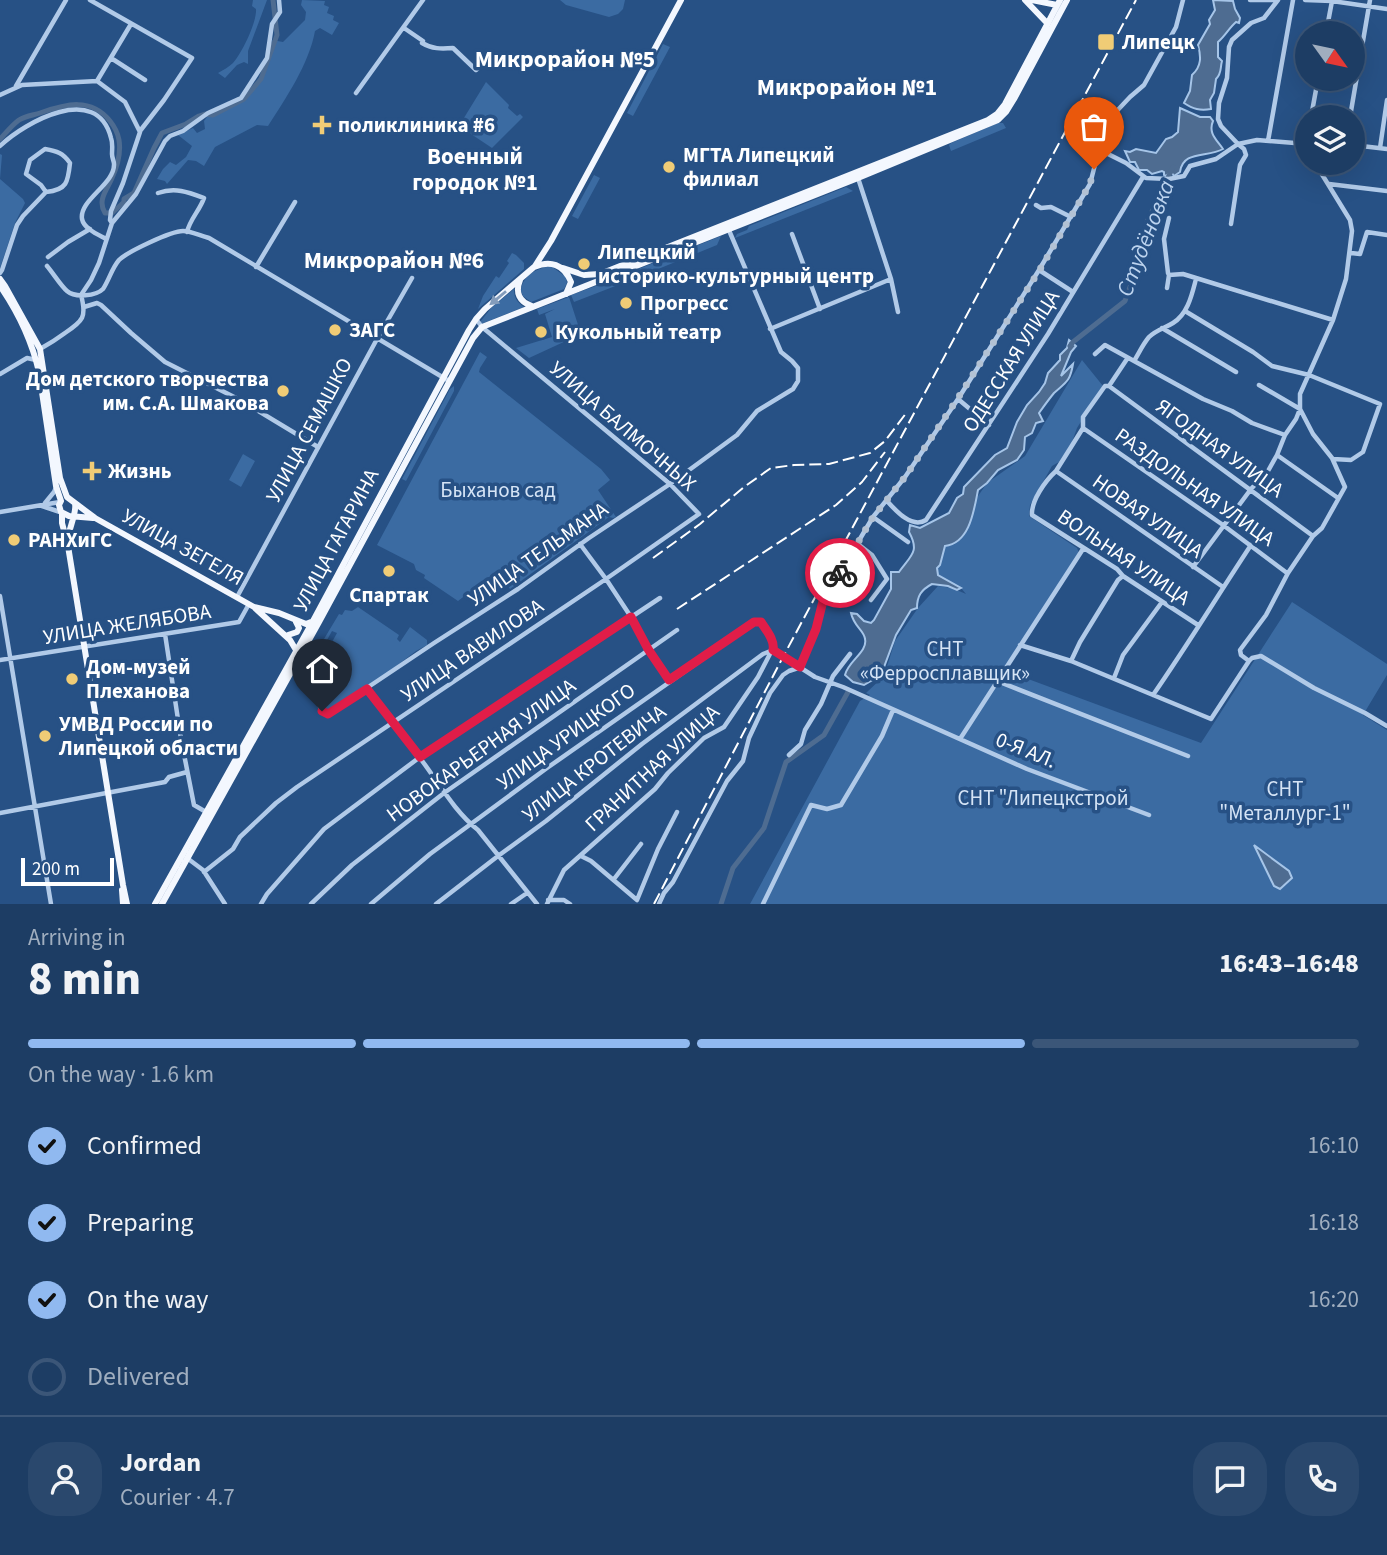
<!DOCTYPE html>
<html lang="en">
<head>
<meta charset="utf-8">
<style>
	:root { --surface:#1d3d64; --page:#2a486d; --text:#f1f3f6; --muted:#a0aebf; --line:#3b5678; --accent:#90b9f0 }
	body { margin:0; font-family:"Source Sans 3",sans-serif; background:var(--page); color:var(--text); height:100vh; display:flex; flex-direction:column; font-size:26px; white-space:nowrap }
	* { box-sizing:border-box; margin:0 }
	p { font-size:23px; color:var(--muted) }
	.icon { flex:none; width:38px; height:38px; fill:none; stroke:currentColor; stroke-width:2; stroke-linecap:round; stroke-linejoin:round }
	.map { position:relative; height:904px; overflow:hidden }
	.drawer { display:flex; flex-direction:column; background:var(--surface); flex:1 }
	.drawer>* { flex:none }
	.needle { width:46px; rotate:123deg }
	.fabs { position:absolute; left:1295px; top:21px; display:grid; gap:14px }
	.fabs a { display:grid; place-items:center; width:70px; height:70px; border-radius:50%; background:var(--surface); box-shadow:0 7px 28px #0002,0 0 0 2px var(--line); font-size:35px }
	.scale { position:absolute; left:21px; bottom:18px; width:93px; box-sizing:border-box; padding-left:7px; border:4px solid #fff; border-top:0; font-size:19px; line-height:24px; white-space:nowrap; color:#fff; -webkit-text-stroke:5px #275185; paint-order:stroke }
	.pin { position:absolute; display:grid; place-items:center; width:60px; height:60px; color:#fff; margin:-72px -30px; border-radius:50% 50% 50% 0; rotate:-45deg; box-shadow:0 0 7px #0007 }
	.pin .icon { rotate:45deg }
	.courier { position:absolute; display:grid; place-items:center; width:70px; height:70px; margin:-35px; border:5px solid #e11d48; border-radius:50%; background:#fff; color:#222; box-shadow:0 2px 9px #0007 }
	.headline em { font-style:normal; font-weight:800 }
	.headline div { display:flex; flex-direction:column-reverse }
	.headline { display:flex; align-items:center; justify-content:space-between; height:119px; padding:0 28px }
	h1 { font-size:46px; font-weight:800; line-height:52px }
	.bar { display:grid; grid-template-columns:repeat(4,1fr); gap:10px 7px; align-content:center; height:84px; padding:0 28px }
	.bar i { height:9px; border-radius:5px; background:var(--line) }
	.bar .current { background:var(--accent) }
	.bar p { grid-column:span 4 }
	.line { display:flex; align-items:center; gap:18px; padding:0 28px; border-top:2px solid var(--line) }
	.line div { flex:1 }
	.round { display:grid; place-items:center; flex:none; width:74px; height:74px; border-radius:28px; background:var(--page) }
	ol { padding:0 28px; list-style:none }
	li { display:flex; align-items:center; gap:21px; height:77px }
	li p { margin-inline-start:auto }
	li .icon { padding:7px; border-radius:50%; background:var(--accent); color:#111; stroke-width:4 }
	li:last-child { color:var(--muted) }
	li i { width:38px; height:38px; border:4px solid var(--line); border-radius:50% }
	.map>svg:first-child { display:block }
	.green { fill:#3b6ba2 }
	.water { fill:#4e6c91; stroke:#a6c5e8; stroke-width:2 }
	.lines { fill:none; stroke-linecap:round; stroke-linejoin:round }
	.river { stroke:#4e6c91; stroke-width:5 }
	.minor { stroke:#b1cae8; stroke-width:4.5 }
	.major { stroke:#f3f7fe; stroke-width:6 }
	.rail { stroke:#fff; stroke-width:2; stroke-dasharray:12 5; stroke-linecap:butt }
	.oneway { fill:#839cbb }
	.done { stroke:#b3c2d4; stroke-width:7; stroke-dasharray:0 12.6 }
	.route { stroke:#e11d48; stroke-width:9 }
	.poi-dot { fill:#f0cc76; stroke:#275185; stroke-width:2.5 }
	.labels { text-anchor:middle; stroke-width:7; stroke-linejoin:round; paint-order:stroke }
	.poi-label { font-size:21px; font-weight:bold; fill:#fff; stroke:#275185; text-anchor:start }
	.street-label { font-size:21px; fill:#fff; stroke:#275185 }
	.park-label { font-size:21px; fill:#d5e4f6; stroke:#275185 }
	.neighbourhood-label { font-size:23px; font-weight:bold; fill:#fff; stroke:#275185 }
	.water-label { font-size:23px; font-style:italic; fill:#bdd4ef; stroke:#275185 }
	.quarter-label { font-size:24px; font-weight:bold; fill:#fff; stroke:#275185 }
</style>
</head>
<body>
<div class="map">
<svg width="1387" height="904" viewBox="0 0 1387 904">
	<rect width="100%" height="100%" fill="#275185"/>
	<!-- green -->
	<path class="green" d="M253,0H267L248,51V64L244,62L237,65L225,78L218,73C223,70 229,67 233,63C242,53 257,22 256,9L252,6Z
		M302,0L325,1L324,5L329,7L327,13L334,16L333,20L339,23L332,35L320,28L315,31C309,64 286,98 268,126L257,125L215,147L204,166L196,161L188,160L167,184L165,181L157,179L163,169L170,162L176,165L186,157L192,146L178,135L193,128L197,133L205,129L204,121L209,114L250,95L273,49L272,40L283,42L305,20L306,12L301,5Z
		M560,0H625L623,9L618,14L609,17L566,5Z
		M663,44L670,47L633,116L627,113Z
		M486,82L509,105L508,108L517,116L520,114L523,117L492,148L459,126Z
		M998,123H1003L1006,128L951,151L949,145L951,143Z
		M0,154L2,155L0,179L23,199L25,203L15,223L0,268Z
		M594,175L600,178L578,219L572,216Z
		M846,187L853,191L735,238L737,234L747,230L749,226Z
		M721,236L717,245L619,285L616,278Z
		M512,253L516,255L524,263V269L478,309L483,296L496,276L499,278L509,263L507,261Z
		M551,266L566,277L567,283L564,289L531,302L523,296L521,291C522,275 538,268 551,266Z
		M615,279L618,285L574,302L571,295Z
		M514,289C514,298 517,302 524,307L481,324L480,322L492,307Z
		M569,297L581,334L529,358L516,348L552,337L545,314L555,309L539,315L537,309Z
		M480,352L487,357L480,368L479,372L601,469L610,480L598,490L616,517L613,518L609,517L510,589L497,571L458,601L424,578L425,575L416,570L414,564L377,545Z
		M1082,360L1103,386L1077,428L1072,442L1059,462L1052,466L1030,505L1029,516L1077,548L1079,553L1004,670L1201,743L1292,602L1387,664V675L1363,715L1387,730V904H750L860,701L870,695L866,693L884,676L895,641L918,608L938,586L952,588L966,594L961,588L938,575L937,568L945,545L971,520L976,499L987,483L1025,456Z
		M454,386V391L406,481L402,479L450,389Z
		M243,454L255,461L241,487L229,480Z
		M358,607L399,635L397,639L400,642L410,627L427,640V645L416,651L378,680L327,711L322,710L307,668L318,647L320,649L314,661L320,664L337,633L332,631L327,640L324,639L339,614L342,615L345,610L352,611Z"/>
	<!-- water -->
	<path class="water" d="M1213,0L1233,1L1235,9L1240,18L1239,23L1236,22C1229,28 1226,35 1218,42V57L1222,61C1220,68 1222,73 1216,79L1214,93L1210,100L1211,109C1200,111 1193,109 1184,103L1190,91L1192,75C1202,66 1201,56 1198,45L1210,24L1209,20L1215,10Z
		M1180,108L1200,117H1210L1213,121C1208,133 1216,139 1223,149C1207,158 1183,150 1180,172L1174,176L1171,172L1166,176L1164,175V172L1162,171L1152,174L1147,170H1139L1135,162H1130L1125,151L1130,152L1136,149L1156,153L1166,139L1172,137L1178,132Z
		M1069,340L1076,346L1071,352L1061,376L1073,364C1070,382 1066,382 1054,393C1049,399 1044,406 1039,413L1043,421L1036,423L1032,433L1025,437L1024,450L1017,460L998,470L987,483L978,490C974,510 970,543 945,546L940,565L937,568L938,575L961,588L957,590L948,586L932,584C921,590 917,596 917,608L911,610L896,635L881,675L864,685L853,682L845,675C848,661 868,652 865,639C864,630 854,627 851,613L857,614L864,621L871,623L874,620L891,589V572H899C911,555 920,552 909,532L910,525L920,528L949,513L957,498L963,494L964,487L995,455L1007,448L1017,422L1027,405L1039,392L1045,383L1048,373L1060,360V355L1067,348Z
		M1254,845L1289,871L1292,878L1280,889L1274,886Z"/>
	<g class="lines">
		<!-- river -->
		<path class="river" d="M0,139C6,133 12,125 19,120C25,116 34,115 40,113C66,104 91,97 110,121C114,126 118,134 119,140C121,152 117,167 112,178C107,190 97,200 105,213H109
			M112,213L124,202V199L134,193L154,148L162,133L186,124L199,116L205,114L213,115L244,99L261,79L277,35L273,0
			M1070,346L1073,342L1125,301L1136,270L1147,222L1173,167
			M721,904L733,868L764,828L786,762L824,735L848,692"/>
		<!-- minor -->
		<path class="minor" d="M90,0L192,58L164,100L140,131
			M1250,0H1274
			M1305,0L1332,1L1387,9
			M404,28L423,41L422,43C432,49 441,49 453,48L476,70L488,60
			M1326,33L1332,1
			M111,58L145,80
			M97,81L131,24
			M16,86L66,0
			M356,93L423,0
			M0,95L22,85L97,81L125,102L140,132L123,183L111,211L110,220L112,223
			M1311,117L1318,79
			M1350,117L1370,0
			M1268,141L1293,0
			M1353,145L1387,149
			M0,146C25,122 97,82 111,138C113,143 112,149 112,154C112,158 114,161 114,164C115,184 79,200 82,219C84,229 99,235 106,239
			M1380,148L1387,100
			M1099,154L1104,152L1126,163L1146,178L1169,179L1184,176L1190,166L1216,159L1238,144L1221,126L1218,119L1219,103L1227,78L1229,47L1232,40L1251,23L1264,18L1278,0
			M858,178L891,279L898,312
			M1329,184L1387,191
			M158,193C175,187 188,192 204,198C200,210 190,219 187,232
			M1036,205L1041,208L1051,207L1071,217
			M1169,218L1164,239L1168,273L1169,275L1183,274L1333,320
			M1231,224L1240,165L1246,155L1244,149L1238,144L1257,140L1307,144
			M792,234L820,309
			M1351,253L1360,254L1367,232L1387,235
			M48,257L68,242L90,229
			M47,266C53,273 61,286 67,291C75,298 96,296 103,289C109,280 112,268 119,260C127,252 171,231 183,231C191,231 201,236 209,238L449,381
			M256,267L295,202
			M1039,270L1073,292
			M0,273L2,270L17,225L23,216L46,192C67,190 68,182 70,163C63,153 57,151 45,149L30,160L26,174L41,185L46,192
			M1167,288L1169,275
			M81,295L91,280L99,263L112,223L136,194L165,141L170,136L183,131L208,113L241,98L267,58L272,24L280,12L279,0
			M84,307L97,303L101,305L131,333L165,362L242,401L318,447
			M1185,311L1253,352L1272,366L1309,375L1380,404L1363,452L1351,460L1333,459
			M1162,328L1236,372
			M770,329L891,279
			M40,349C49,344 57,339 65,333C83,321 87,317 81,295
			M1095,354L1105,345L1203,399L1232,411L1252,423L1285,435
			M1127,359L1109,386H1105L1083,417V428L1056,471C1045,481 1031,501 1032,515L1117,569L1123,576L1198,625
			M1134,361C1139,353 1143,344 1149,337C1156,330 1165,328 1173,323C1188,314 1192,294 1196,279
			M0,374L27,358L36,360
			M1109,386L1313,536
			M958,399L989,425
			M1083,428L1223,525L1287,573
			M1277,455L1338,498
			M1056,471L1223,587
			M887,501C896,511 912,529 926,520L1048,334L1143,177
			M45,503L54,492L56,487
			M42,506L60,512
			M0,512L60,502
			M873,517L908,542
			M580,544L606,579L631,617L648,649L669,680
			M858,544L872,555L887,579L871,600
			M1193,567L1251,489L1268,471L1277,455L1285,435L1296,419L1300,409V394L1333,320L1346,279L1352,231L1350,220L1315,163
			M0,596L51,904
			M237,597L377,339L412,278
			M165,634L181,739L194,805L206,812
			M1020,645L1071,661L1211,719L1249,661L1252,658L1261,656L1314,688L1365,713L1387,726
			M773,650L815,677L843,687L1027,769L1149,815
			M0,660L239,622L249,604
			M297,661L304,670L322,711L328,714L434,643L518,589L589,538L670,484L737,435L757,411L793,389L798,381V368L792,361L781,352L728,228
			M1071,661L1080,642L1118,580L1123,576
			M1249,661L1241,655L1240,650L1266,615L1288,573L1313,536L1322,528L1345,487L1332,458L1313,434L1300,409L1259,385
			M1114,678L1123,655L1162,602
			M997,681L1188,756
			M367,689C385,712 403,735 420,758C439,783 454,811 478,830L537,904
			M1153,695C1187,646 1218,595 1251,545
			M960,739L1083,549
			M789,755L801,744L805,730L821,704L833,676L850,654
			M0,813L165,782L169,777L187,772
			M581,856L591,861L637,900L658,849L677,812
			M187,858L203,870L225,904
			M204,872L233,849L240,837L276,803L297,787L606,579L699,514L670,484L482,327L476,319
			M614,879L641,844
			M548,900H564L570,904
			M261,904L267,894L324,829L420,757L660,598
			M311,904L352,865L444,793L677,630
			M371,904L430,854L547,768L754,623L761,622L774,645L773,650
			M436,904L498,856L546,821L642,744L763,654L773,650
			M511,904L527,893
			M547,904L564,870L655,789L668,773L704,738L724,727L758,677L772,650
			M659,904L664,893L673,882L727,781L743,761L749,738L770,693L783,675L789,671L798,668L801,665L816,629L823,601L873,517L905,477L958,399L1039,270L1090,184L1102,138L1114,114L1130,97L1144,85L1176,27L1183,0
			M763,904L811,805L827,809L841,805L882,736L893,710"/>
		<!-- major -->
		<path class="major" d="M1025,0L1047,23
			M1032,0L1057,5
			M535,266L551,241L681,0
			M563,268L584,275L600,274L988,120L997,114L1005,104L1060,0
			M0,279L5,286L40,349L60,478L67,497L95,518L254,607L279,613L306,624L311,622
			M520,280C515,292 519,302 532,306
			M0,286C18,312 32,342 39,372L56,486L61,501L59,505L61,512L69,516L93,518
			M62,513V523L68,546L123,885L127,904
			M68,539C69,528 77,512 75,504
			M255,608L290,640L296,650
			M288,635L297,632L299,628L296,622
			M122,890L123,904
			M155,904L313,621L469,330L476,319L485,309L534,267C550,260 564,264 571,282L566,294
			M162,904L319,622L473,338L482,327L858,178L998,120L1006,112L1014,99L1067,0"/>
		<!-- rail -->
		<path class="rail" d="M653,558L700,524L744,487L771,468L794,465L829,464L870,453L885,441L907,412
			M677,609L836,505L862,482L885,452
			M654,904L783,657L1136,0"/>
	</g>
	<!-- one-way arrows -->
	<defs><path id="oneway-solid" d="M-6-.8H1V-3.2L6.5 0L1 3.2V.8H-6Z" transform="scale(1.75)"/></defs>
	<use class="oneway" href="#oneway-solid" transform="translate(498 298) rotate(140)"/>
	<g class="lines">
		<!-- done -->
		<path class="done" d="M840,573L873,517L905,477L958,398L1039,271L1090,184L1094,169"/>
		<!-- route -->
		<path class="route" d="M322,711L328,714L367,689L420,757L631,617L648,649L669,680L754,622H761C766,630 775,640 773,650L800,667L816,629L823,601L840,573"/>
	</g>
	<!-- markers -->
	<g class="poi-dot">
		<rect x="1097" y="33" width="18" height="18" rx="3.5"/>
		<path d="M318.5 114.5h7v7h7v7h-7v7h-7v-7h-7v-7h7z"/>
		<circle cx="669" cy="167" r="7"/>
		<circle cx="584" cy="264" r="7"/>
		<circle cx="626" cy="303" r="7"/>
		<circle cx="335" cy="330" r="7"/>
		<circle cx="541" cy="332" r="7"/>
		<circle cx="283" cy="391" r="7"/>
		<path d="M88.5 460.5h7v7h7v7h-7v7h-7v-7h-7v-7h7z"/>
		<circle cx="14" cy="540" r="7"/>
		<circle cx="389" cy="571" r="7"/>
		<circle cx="72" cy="679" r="7"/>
		<circle cx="45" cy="736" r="7"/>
	</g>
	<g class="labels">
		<!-- poi labels -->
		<g class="poi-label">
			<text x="1122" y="49">Липецк</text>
			<text x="338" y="132">поликлиника #6</text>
			<text x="683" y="162">МГТА Липецкий<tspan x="683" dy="24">филиал</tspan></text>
			<text x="598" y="259">Липецкий<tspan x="598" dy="24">историко-культурный центр</tspan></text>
			<text x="640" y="310">Прогресс</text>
			<text x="349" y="337">ЗАГС</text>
			<text x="555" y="339">Кукольный театр</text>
			<text x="269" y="386" text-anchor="end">Дом детского творчества<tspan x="269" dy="24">им. С.А. Шмакова</tspan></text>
			<text x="108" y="478">Жизнь</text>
			<text x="28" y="547">РАНХиГС</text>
			<text x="389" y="602" text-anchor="middle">Спартак</text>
			<text x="86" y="674">Дом-музей<tspan x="86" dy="24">Плеханова</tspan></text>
			<text x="59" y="731">УМВД России по<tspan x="59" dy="24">Липецкой области</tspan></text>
		</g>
		<!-- street labels -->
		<g class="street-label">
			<text transform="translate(1011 361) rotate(-58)" y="7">ОДЕССКАЯ УЛИЦА</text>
			<text transform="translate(623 426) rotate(41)" y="7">УЛИЦА БАЛМОЧНЫХ</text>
			<text transform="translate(309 430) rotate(-62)" y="7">УЛИЦА СЕМАШКО</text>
			<text transform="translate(1220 448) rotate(36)" y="7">ЯГОДНАЯ УЛИЦА</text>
			<text transform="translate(1195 487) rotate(35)" y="7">РАЗДОЛЬНАЯ УЛИЦА</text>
			<text transform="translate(1148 516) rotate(35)" y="7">НОВАЯ УЛИЦА</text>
			<text transform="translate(336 540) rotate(-62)" y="7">УЛИЦА ГАГАРИНА</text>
			<text transform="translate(183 547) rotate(29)" y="7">УЛИЦА ЗЕГЕЛЯ</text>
			<text transform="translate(538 554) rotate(-35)" y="7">УЛИЦА ТЕЛЬМАНА</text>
			<text transform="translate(1124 557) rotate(34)" y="7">ВОЛЬНАЯ УЛИЦА</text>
			<text transform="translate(127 624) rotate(-9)" y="7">УЛИЦА ЖЕЛЯБОВА</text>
			<text transform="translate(472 650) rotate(-34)" y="7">УЛИЦА ВАВИЛОВА</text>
			<text transform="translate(566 736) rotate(-36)" y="7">УЛИЦА УРИЦКОГО</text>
			<text transform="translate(481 750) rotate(-36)" y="7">НОВОКАРЬЕРНАЯ УЛИЦА</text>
			<text transform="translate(1026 750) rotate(22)" y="7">0-Я АЛ.</text>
			<text transform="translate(594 763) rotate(-38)" y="7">УЛИЦА КРОТЕВИЧА</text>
			<text transform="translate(652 768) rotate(-43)" y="7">ГРАНИТНАЯ УЛИЦА</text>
		</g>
		<!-- park labels -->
		<g class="park-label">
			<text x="498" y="497">Быханов сад</text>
			<text x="945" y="656">СНТ<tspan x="945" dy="24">«Ферросплавщик»</tspan></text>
			<text x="1285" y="796">СНТ<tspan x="1285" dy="24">"Металлург-1"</tspan></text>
			<text x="1043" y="805">СНТ "Липецкстрой</text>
		</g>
		<!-- neighbourhood labels -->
		<g class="neighbourhood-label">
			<text x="475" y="164">Военный<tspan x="475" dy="26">городок №1</tspan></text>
		</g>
		<!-- water labels -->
		<g class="water-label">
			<text transform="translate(1145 238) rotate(-69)" y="8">Студёновка</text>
		</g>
		<!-- quarter labels -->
		<g class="quarter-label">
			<text x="565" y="67">Микрорайон №5</text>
			<text x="847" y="95">Микрорайон №1</text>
			<text x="394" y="268">Микрорайон №6</text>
		</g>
	</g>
</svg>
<div class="fabs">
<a><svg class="needle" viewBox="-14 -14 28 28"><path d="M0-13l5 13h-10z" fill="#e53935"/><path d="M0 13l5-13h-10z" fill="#a0aebf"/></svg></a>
<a><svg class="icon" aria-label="layers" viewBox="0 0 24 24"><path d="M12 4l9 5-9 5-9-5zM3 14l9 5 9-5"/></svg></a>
</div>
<div class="scale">200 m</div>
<div class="pin" style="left:1094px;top:169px;background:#ea580c"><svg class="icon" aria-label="bag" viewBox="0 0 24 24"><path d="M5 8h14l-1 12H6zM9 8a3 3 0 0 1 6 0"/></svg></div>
<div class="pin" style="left:322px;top:711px;background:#1f2937"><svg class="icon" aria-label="home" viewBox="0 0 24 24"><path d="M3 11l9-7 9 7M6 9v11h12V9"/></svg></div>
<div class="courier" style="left:840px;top:573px"><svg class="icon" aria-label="bike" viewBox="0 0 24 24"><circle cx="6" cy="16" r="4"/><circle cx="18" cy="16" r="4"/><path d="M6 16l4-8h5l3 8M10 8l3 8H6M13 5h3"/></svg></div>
</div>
<section class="drawer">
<div class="headline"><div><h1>8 min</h1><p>Arriving in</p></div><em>16:43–16:48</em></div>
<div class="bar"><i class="current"></i><i class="current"></i><i class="current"></i><i></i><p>On the way · 1.6 km</p></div>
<ol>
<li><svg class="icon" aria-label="check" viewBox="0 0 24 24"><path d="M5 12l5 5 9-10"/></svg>Confirmed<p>16:10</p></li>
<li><svg class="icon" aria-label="check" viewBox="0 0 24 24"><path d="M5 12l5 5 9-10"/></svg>Preparing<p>16:18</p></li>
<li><svg class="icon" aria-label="check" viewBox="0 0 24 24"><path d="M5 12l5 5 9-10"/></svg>On the way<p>16:20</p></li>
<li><i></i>Delivered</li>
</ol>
<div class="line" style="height:126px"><a class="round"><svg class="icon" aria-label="person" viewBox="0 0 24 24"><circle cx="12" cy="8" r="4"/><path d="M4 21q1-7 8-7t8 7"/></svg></a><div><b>Jordan</b><p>Courier · 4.7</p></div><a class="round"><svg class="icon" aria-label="chat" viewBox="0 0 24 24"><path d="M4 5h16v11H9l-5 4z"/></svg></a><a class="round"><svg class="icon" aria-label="phone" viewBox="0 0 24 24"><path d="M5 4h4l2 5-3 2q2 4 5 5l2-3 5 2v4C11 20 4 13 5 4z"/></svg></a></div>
</section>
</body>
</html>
